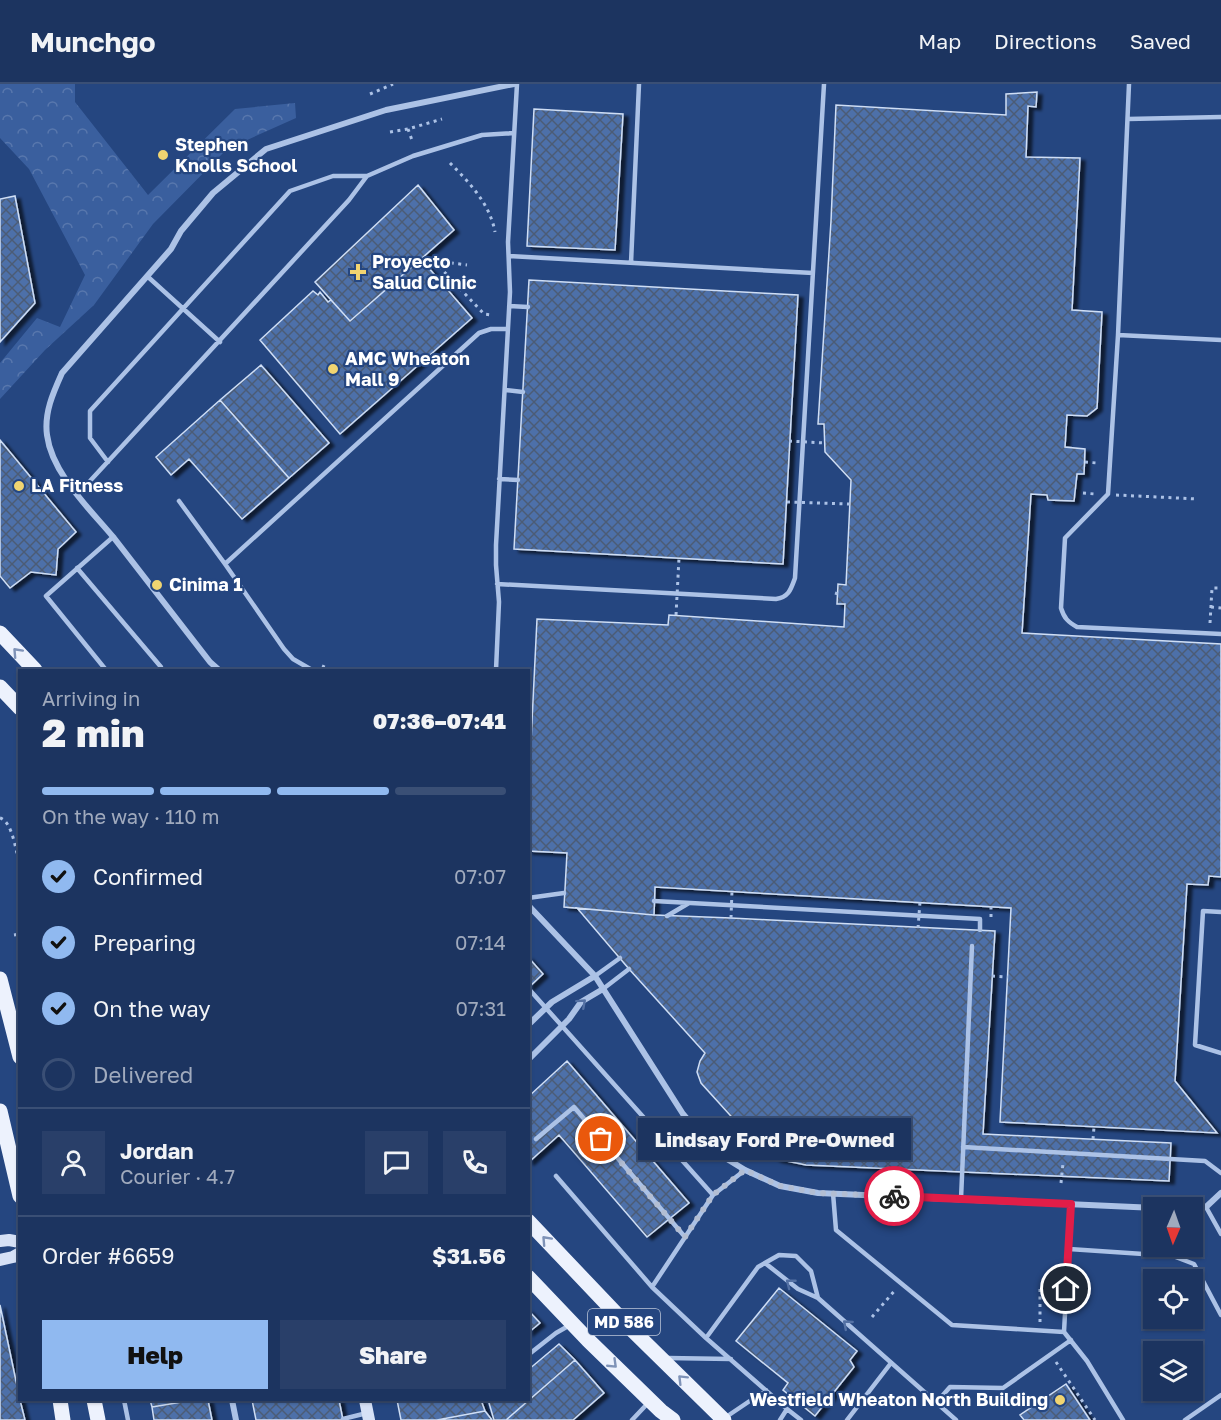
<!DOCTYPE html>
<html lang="en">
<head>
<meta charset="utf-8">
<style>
	:root { --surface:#1c3460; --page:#293f69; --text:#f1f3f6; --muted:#a0aabd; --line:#3a4f75; --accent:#90b9f0 }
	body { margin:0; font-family:"Golos Text",sans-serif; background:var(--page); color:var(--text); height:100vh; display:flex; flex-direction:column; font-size:22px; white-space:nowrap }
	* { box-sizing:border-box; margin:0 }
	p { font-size:20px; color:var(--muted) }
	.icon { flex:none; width:33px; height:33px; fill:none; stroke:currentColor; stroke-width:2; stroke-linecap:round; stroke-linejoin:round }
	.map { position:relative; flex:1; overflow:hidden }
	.drawer { position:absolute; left:18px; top:585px; width:512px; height:732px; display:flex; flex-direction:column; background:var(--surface); border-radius:0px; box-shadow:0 2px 4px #0004,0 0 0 2px var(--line) }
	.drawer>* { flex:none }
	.needle { width:39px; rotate:182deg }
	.controls { position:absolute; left:1143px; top:1113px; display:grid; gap:12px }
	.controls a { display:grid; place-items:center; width:60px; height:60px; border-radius:0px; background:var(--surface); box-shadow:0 2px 4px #0004,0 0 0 2px var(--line); font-size:30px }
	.pin { position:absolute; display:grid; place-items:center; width:51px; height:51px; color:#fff; margin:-26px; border:3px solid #fff; border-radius:50%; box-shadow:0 2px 6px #0007 }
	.courier { position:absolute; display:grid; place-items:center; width:60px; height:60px; margin:-30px; border:4px solid #e11d48; border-radius:50%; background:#fff; color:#222; box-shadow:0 2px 8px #0007 }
	.bubble { position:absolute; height:42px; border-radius:0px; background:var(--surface); box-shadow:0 2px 4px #0004,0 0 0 2px var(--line); font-size:20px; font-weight:800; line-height:42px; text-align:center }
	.summary em { font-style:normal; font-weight:800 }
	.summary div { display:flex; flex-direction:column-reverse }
	.summary { display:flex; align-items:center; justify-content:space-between; height:102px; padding:0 24px }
	h1 { font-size:39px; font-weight:800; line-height:45px }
	.bar { display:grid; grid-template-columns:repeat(4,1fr); gap:9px 6px; align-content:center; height:72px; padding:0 24px }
	.bar i { height:8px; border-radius:4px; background:var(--line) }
	.bar .current { background:var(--accent) }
	.bar p { grid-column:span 4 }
	.line { display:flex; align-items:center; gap:15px; padding:0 24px; border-top:2px solid var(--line) }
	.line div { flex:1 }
	.round { display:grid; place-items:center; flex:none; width:63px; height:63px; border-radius:0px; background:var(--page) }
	ol { padding:0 24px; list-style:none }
	li { display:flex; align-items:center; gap:18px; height:66px }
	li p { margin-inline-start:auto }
	li .icon { padding:6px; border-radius:50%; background:var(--accent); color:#111; stroke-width:4 }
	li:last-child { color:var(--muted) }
	li i { width:33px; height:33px; border:3px solid var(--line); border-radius:50% }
	.action { display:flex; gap:12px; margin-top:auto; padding:12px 24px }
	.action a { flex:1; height:69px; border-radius:0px; background:var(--accent); color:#111; font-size:24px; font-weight:800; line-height:69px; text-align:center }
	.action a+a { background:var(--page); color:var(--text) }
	header { display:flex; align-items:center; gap:36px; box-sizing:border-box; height:84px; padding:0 30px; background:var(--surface); border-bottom:2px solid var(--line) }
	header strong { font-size:28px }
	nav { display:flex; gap:33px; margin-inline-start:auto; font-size:21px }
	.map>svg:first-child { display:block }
	.forest { fill:url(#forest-crowns) }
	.building { fill:url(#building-cross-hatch); stroke:#cfdef5; stroke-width:1.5; filter:url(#shadow) }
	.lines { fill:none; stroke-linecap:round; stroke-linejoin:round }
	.path { stroke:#acc2e6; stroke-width:3; stroke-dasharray:3 4.5; stroke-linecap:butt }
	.lane { stroke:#acc2e6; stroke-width:4.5 }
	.street { stroke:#acc2e6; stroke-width:6 }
	.secondary { stroke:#d6e1f6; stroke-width:12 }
	.primary { stroke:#edf2fd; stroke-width:15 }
	.path-bridge { stroke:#acc2e6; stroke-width:3; stroke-dasharray:3 4.5; stroke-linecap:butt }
	.lane-bridge { stroke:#acc2e6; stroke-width:4.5 }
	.oneway { stroke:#7f93b8 }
	.oneway2 { stroke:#5471a4 }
	.done { stroke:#b3bed3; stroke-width:6; stroke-dasharray:0 10.8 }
	.route { stroke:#e11d48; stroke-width:8 }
	.poi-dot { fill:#f0d471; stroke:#254680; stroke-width:2 }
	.labels { text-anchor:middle; stroke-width:4.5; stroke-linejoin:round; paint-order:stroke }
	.shield { fill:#254680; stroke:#bec8d9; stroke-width:1.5 }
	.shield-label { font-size:16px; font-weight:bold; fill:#fff }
	.poi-label { font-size:18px; font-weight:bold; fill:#fff; stroke:#254680; text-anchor:start }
</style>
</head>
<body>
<header>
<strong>Munchgo</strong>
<nav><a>Map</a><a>Directions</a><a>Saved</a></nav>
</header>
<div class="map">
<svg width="1221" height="1336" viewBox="0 0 1221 1336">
	<defs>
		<pattern id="forest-crowns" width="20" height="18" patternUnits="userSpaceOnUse" patternTransform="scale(1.5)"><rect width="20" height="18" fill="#3a5f9e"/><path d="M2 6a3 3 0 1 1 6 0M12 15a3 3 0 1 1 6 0" fill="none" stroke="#5877ad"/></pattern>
		<pattern id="building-cross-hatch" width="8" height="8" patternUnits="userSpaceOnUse" patternTransform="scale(1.5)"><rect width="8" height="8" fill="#4d70a9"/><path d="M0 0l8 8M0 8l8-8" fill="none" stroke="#4c5c76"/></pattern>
		<filter id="shadow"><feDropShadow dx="5" dy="3" stdDeviation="1.5" flood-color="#0009"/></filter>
	</defs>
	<rect width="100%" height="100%" fill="#254680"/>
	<!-- forest -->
	<path class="forest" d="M0,0H75V18L148,111L235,25L295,19L296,34L227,65L153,140L94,221L45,266L0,315V279L37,234L60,243L85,191L29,85L0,54Z"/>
	<!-- building -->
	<path class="building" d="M1037,8L1036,23L1028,22L1026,73L1080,74L1072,226L1102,228L1097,324L1087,332L1067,331L1065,363L1085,365L1084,390H1077L1074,417L1048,416L1047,411L1031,410L1022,549L1221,560V793L1209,792L1208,801L1187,800L1175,997L1217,1049L1000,1038L1011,824L655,803L654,831L564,823L567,769L528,767V719L537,535L668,541L669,531L844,543L845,520H837L838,500L846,501L851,396L825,368L824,340H818L831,137L836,21L1006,31V10Z
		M534,25L623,30L615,166L527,162Z
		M418,101L454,146L350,237L315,198Z
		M15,112L35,219L0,258V115Z
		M421,175L472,234L340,350L260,256L313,207L318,211L320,208L328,218L331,216L350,237Z
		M529,196L798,211L783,480L514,465Z
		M261,281L329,359L289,394L220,316Z
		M220,316L289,394L242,435L189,375L171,391L156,373Z
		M0,356L76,448L58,465L56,491L31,488L10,504L0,492Z
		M577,824L654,831L731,834L995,847L983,1050L1171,1059L1169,1097L806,1081L777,1075L758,1062L701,999L697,988L700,977L705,969L629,885Z
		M528,873L543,890L528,904Z
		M567,977L689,1119L647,1153L559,1051L529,1078L528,1077V1013Z
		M779,1204L857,1267L850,1276L854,1283L815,1332L783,1306L788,1299L736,1257Z
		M0,1221L20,1316L25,1336H0Z
		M528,1226L540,1239L528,1249Z
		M559,1260L575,1276L506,1336H494L489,1319L493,1316H528V1286Z
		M575,1276L604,1309L573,1336H506Z
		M1066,1300L1090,1336H1024L1020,1331Z
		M150,1316H194L152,1323Z
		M194,1316H208L212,1336H154L152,1323Z
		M252,1316H339L343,1336H256Z
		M397,1316H481L485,1327L437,1336H401Z
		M485,1327L492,1336H437Z"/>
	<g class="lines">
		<!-- path -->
		<path class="path" d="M370,10L393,0
			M408,45L413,59
			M390,48L408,45L442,35
			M450,79C469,98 490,120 495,148
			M421,175L467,181
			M434,177L484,230L492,231
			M1085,378L1097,379
			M1083,409L1095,410
			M1116,411L1198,415
			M835,509L838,510
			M1211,523L1221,524
			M1210,539L1212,504H1221
			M322,582L332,586
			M0,734C13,738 16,769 20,782
			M991,833V822
			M14,851L20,850
			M992,892L1008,893
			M1093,1055L1094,1043
			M1061,1099L1063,1079
			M872,1233L896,1205
			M1040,1238V1204
			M1056,1278L1095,1336"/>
		<!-- lane -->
		<path class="lane" d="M1129,0L1118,251L1108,410L1065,454L1061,524C1064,534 1068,538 1077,543L1221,550
			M1128,35L1221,33
			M509,172L813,189
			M631,179L639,0
			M147,192L220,258
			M509,222L528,223
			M1118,251L1221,256
			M505,306L523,308
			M108,378L90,354V327L290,107L333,92H367
			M499,395L518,396
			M78,410L349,116L367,92L413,72L482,51L514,49
			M179,417L225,480L284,565L293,575L312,586
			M225,480L479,249L491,245H508
			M77,484L161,583V586
			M497,500L776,515C789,513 791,505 795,494L824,0
			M106,586L46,512L113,453
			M496,586L499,518L496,481V461L510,208L508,158L517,0
			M528,814L564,809
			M654,817L980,835V846
			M1221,828L1203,827L1195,961L1221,969
			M667,832L689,819
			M595,892L620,874
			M603,905L629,885
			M646,1036L713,1111
			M536,1055L574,1023L685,1153
			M963,1063L1205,1077L1221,1089
			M556,1092L652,1203L713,1111L745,1086
			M833,1109L836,1146L952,1241L1064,1248
			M961,1115L972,862
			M1071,1120L1064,1248L1087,1277L1123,1336
			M1206,1123L1221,1150
			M1069,1165L1173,1172L1194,1180L1221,1231
			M765,1179L798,1205L818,1214
			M652,1203L706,1254L787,1325L801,1336
			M706,1254L758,1183L779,1171L796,1172L811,1187L818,1214L956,1336
			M528,1271L556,1249L570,1241
			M667,1274L731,1275
			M124,1316L128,1336
			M936,1319L950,1303L1003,1304L1071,1256
			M726,1333L766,1306
			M343,1335L367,1329
			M632,1336L649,1318
			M780,1336L787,1325
			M847,1336L891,1279
			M1185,1336L1221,1311"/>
		<!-- street -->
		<path class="street" d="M219,586L210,578C178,537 146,495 114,454C90,425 52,390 47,351C44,329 53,309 62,289L171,165L181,147L213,109L266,65L386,26L514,0
			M528,821L595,892L683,1030L714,1067L745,1086L780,1102L818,1109L1156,1124
			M528,941L552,918L595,892
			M528,976L569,935L581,918L603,905
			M1192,1124L1206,1123L1221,1109
			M232,1316L236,1336"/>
		<!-- secondary -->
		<path class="secondary" d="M0,1157L9,1156L20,1158
			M0,1176L13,1173L20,1169
			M365,1316L369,1336"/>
		<!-- primary -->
		<path class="primary" d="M0,549L35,586
			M0,603L20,624
			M0,895L20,973
			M0,1027L20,1112
			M528,1137L624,1238L724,1336
			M528,1193L588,1256L661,1327L673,1336
			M60,1316L63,1336
			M94,1316L98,1336"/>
		<!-- path-bridge -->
		<path class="path-bridge" d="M789,357L825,359
			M787,418L850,420
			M676,531L679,474
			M731,834L732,807
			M918,844L920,818"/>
		<!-- lane-bridge -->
		<path class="lane-bridge" d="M528,904L646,1036"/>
	</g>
	<!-- one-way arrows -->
	<defs><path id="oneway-chevron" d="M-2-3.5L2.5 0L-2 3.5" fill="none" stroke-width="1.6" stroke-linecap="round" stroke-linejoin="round" transform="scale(1.5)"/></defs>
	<g class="oneway">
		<use href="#oneway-chevron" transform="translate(17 568) rotate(-133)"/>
		<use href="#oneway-chevron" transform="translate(546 1156) rotate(-133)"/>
		<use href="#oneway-chevron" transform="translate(613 1280) rotate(44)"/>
		<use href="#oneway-chevron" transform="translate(682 1295) rotate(-135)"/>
	</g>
	<g class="oneway2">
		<use href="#oneway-chevron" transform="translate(582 919) rotate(-42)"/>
		<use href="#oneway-chevron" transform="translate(790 1199) rotate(-142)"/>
		<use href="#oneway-chevron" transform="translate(847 1240) rotate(-139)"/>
	</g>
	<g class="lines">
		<!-- done -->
		<path class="done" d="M601,1055L685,1153L713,1111L745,1086L780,1102L818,1109L894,1112"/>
		<!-- route -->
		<path class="route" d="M894,1112L1071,1120L1066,1205"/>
	</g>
	<!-- markers -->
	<g class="poi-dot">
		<circle cx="163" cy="71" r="6"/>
		<path d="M355 179h6v6h6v6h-6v6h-6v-6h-6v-6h6z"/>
		<circle cx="333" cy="285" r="6"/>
		<circle cx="19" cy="402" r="6"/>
		<circle cx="157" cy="501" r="6"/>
		<circle cx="1060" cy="1316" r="6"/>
	</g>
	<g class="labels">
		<!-- shield labels -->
		<rect class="shield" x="588" y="1225" width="72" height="26" rx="4.5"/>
		<g class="shield-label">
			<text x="624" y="1244">MD 586</text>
		</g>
		<!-- poi labels -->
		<g class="poi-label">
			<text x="175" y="67">Stephen<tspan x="175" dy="21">Knolls School</tspan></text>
			<text x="372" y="184">Proyecto<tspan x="372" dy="21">Salud Clinic</tspan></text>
			<text x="345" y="281">AMC Wheaton<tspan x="345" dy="21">Mall 9</tspan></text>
			<text x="31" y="408">LA Fitness</text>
			<text x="169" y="507">Cinima 1</text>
			<text x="1048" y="1322" text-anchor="end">Westfield Wheaton North Building</text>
		</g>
	</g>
</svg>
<div class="controls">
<a><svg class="needle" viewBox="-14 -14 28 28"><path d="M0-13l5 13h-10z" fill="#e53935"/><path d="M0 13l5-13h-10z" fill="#a0aabd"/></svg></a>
<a><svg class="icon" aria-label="locate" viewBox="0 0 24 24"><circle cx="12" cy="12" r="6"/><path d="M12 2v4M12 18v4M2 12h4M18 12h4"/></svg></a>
<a><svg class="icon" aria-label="layers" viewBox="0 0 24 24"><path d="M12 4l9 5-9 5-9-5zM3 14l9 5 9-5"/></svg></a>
</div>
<div class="pin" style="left:601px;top:1055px;background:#ea580c"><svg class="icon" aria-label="bag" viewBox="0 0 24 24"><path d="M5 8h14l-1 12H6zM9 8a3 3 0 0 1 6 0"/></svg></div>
<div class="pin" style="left:1066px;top:1205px;background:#1f2937"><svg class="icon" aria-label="home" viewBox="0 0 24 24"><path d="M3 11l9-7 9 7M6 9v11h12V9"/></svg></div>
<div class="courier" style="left:894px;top:1112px"><svg class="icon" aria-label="bike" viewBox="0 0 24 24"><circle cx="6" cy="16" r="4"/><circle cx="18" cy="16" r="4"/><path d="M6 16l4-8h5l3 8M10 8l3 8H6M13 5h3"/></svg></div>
<div class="bubble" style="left:638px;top:1034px;width:273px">Lindsay Ford Pre-Owned</div>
<section class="drawer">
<div class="summary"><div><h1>2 min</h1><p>Arriving in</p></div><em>07:36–07:41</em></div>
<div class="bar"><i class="current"></i><i class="current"></i><i class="current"></i><i></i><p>On the way · 110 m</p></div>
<ol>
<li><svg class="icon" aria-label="check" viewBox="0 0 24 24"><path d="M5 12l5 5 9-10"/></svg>Confirmed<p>07:07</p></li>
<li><svg class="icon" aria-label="check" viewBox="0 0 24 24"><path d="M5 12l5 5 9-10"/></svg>Preparing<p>07:14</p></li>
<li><svg class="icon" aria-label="check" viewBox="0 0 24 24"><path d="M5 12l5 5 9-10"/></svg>On the way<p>07:31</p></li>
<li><i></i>Delivered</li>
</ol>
<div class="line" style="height:108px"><a class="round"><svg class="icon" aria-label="person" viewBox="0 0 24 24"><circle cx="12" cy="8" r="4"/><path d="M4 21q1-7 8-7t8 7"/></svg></a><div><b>Jordan</b><p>Courier · 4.7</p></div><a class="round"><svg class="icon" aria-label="chat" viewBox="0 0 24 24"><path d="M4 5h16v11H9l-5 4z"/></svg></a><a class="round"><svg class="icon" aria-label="phone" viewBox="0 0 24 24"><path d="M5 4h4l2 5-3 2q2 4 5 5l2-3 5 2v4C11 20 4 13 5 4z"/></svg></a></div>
<div class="line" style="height:78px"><div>Order #6659</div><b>$31.56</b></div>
<div class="action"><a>Help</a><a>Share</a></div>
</section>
</div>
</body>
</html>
